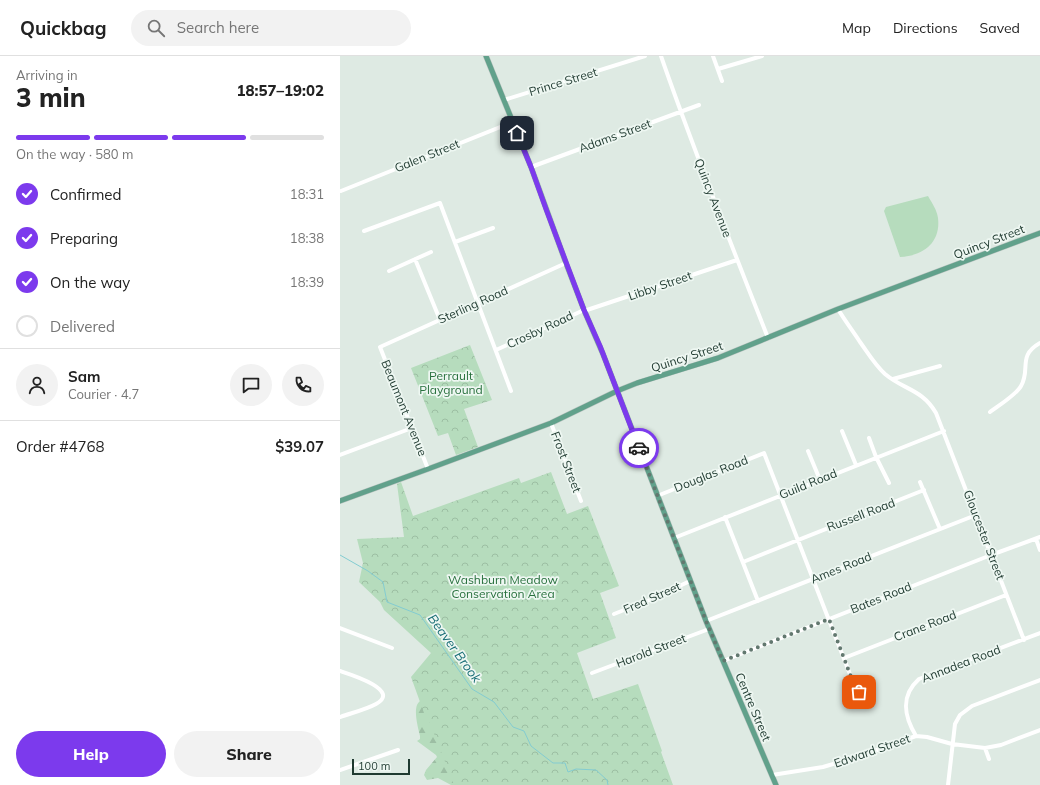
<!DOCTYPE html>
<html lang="en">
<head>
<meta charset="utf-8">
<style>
	:root { --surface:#fff; --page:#f2f2f2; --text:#222; --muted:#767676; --line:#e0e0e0; --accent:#7c3aed }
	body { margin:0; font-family:Mulish,sans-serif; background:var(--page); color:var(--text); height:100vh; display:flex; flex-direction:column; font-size:15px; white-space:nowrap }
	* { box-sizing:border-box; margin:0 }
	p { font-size:13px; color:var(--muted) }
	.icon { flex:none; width:22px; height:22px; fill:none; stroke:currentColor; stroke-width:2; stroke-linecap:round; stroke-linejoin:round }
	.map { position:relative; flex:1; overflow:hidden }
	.details { display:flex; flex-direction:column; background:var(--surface); width:340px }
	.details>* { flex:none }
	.scale { position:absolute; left:12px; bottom:10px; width:58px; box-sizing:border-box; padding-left:4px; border:2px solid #1f3a30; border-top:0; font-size:11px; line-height:14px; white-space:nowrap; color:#1f3a30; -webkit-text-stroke:3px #eef7f2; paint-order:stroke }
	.pin { position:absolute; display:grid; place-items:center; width:34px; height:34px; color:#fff; margin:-17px; border-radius:8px; box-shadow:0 2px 6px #0006 }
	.courier { position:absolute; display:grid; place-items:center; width:40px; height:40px; margin:-20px; border:3px solid #7c3aed; border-radius:50%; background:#fff; color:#222; box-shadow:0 1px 5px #0007 }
	.summary em { font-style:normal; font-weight:800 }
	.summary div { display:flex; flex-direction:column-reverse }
	.summary { display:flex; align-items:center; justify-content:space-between; height:68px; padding:0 16px }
	h1 { font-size:26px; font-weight:800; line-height:30px }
	.bar { display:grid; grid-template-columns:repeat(4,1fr); gap:6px 4px; align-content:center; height:48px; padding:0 16px }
	.bar i { height:5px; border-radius:3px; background:var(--line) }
	.bar .on { background:var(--accent) }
	.bar p { grid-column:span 4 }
	.line { display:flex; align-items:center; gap:10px; padding:0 16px; border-top:1px solid var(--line) }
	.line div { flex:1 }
	.round { display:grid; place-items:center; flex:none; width:42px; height:42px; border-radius:21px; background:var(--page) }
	ol { padding:0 16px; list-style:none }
	li { display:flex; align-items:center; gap:12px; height:44px }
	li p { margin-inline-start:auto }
	li .icon { padding:4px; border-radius:50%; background:var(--accent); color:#fff; stroke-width:4 }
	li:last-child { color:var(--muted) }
	li i { width:22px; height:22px; border:2px solid var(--line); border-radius:50% }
	.cta { display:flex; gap:8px; margin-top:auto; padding:8px 16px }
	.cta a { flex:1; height:46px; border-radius:24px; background:var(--accent); color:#fff; font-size:16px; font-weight:800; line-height:46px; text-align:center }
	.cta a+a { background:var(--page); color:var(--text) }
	header { display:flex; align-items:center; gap:24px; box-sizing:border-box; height:56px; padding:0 20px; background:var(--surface); border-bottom:1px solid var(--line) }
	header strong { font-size:19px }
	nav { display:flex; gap:22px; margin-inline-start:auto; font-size:14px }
	.search { width:280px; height:36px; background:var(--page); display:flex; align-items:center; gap:10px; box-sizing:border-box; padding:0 14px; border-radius:22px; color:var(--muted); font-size:15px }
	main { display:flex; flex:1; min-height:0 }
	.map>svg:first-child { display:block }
	.forest { fill:url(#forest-firs) }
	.park { fill:url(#park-crowns) }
	.pitch { fill:#b6dcbd }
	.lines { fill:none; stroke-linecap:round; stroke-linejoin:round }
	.stream { stroke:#83ccd1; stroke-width:1 }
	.major-casing { stroke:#bcc4c1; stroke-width:6 }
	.minor { stroke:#fff; stroke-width:4 }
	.major { stroke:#61a18b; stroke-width:5 }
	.done { stroke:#62786f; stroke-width:4; stroke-dasharray:0 7.2 }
	.route { stroke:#7c3aed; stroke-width:5 }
	.labels { text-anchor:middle; stroke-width:3.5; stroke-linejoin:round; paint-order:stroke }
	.street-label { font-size:12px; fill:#1f3a30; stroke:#eef7f2 }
	.park-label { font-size:12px; fill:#29713e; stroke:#eef7f2 }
	.water-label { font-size:13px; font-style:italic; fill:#196f76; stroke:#eef7f2 }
</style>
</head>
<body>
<header>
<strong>Quickbag</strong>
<div class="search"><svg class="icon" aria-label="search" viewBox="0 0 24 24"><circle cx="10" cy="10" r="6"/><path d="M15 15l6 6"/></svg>Search here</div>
<nav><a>Map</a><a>Directions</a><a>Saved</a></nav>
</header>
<main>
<section class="details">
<div class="summary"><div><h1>3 min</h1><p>Arriving in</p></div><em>18:57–19:02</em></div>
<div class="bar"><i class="on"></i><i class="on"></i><i class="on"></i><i></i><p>On the way · 580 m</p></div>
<ol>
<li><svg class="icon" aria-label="check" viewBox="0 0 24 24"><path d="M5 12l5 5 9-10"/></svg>Confirmed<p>18:31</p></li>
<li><svg class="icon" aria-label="check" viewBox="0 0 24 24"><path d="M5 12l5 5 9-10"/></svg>Preparing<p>18:38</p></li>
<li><svg class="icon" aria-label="check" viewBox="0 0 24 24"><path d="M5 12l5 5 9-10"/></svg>On the way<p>18:39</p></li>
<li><i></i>Delivered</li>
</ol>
<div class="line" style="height:72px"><a class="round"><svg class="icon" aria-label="person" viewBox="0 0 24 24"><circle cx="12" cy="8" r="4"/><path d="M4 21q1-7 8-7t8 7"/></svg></a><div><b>Sam</b><p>Courier · 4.7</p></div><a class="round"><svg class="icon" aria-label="chat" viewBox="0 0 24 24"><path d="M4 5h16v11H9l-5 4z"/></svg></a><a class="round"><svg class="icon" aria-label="phone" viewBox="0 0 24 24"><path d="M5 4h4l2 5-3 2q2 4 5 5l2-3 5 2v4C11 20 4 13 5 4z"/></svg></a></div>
<div class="line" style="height:52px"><div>Order #4768</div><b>$39.07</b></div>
<div class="cta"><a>Help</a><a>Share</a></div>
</section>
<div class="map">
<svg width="700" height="729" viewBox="0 0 700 729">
	<defs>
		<pattern id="forest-firs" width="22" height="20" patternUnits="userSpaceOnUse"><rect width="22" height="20" fill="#b6dcbd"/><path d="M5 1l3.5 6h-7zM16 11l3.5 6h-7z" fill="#9cbea3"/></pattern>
		<pattern id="park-crowns" width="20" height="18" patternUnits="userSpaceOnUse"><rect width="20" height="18" fill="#b6dcbd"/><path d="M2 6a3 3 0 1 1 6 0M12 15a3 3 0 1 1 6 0" fill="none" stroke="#9cbea3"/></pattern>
	</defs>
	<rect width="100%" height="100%" fill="#deeae3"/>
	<!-- forest -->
	<path class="forest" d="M84,642L137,729H111L98,722L87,724L84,719L86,714L97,701L96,699L77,685L80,683V680C78,672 74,657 77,649C78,646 81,644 84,642Z"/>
	<!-- park -->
	<path class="park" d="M130,289L152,344L124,353L138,391L116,399L108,377L98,380L71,312Z
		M211,416L227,458L248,450L279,530L260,537L276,582L237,597L253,643L298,628L322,695L321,696L333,729H114L86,657H84L71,621L91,597L44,554L40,546L19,526L23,507L17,483L64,481L57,428L61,426L73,460L179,422L181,427Z"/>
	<!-- pitch -->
	<path class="pitch" d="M588,140C592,147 597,154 598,162C601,187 583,200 560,201L544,155L546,151Z"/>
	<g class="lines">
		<!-- stream -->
		<path class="stream" d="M0,499L28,515L43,526L47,546L80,559L132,633L154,646L173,671L184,675L191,690L213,707H225L228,716L236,713L256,714L267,724L268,729"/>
		<!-- major casing -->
		<g class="major-casing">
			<path id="major" d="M146,0L191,111L226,207L244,254L263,298L366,565L436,729
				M0,445L88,413L211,367L277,335L297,327L378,302L498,253L700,177"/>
		</g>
		<!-- minor -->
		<path class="minor" d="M321,0C354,95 391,188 428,282
			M373,0L382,25
			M378,13L422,0
			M164,44L305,0
			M191,111L359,49
			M1,135L173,66
			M24,175L100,147L171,335
			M115,186L153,172
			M75,203L100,264
			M49,215L91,196
			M498,253C505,265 513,275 520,286C528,297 535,309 545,318C564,334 582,333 596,357L684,584
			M156,294L244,254H247L397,204
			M553,323L600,310
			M650,356C658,350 676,339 681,330C691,313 677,300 700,287
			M211,367L241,445
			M502,375L516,409
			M529,382L536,401L549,427
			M468,395L480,424
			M0,399L72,372
			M88,413L40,291L226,207
			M580,426L600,473
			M317,440L424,397L513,626C518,634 520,639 529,642
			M385,461L418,545
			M334,482L604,375
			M696,483L700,494
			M403,506L584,434
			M274,558L312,543L350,525
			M366,565L636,459
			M0,572L52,592
			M504,602L666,539
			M383,605L651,499L700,481
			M0,615C9,618 62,634 36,648C25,654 11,657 0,661
			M252,617L369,573
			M576,680C564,660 560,640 579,623L700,577
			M645,692L649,703
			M0,714L58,694
			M432,719L483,711L523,699L576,680L587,681L612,688L645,692L661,689L700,674
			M608,729L615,668L620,659L632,650L700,624"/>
		<!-- major -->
		<use href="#major" class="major"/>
	</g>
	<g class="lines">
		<!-- done -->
		<path class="done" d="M299,392L366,565L383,605L489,563L513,626L519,636"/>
		<!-- route -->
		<path class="route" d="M177,77L191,111L206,153L244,254L260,290L299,392"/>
	</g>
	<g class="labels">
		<!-- street labels -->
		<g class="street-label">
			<text transform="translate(223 26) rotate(-17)" y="4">Prince Street</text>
			<text transform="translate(275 80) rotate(-20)" y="4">Adams Street</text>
			<text transform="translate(87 100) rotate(-22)" y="4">Galen Street</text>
			<text transform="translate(373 142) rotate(69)" y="4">Quincy Avenue</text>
			<text transform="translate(649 186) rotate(-21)" y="4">Quincy Street</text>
			<text transform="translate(320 230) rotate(-19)" y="4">Libby Street</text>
			<text transform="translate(133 249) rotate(-24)" y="4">Sterling Road</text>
			<text transform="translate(200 274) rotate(-25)" y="4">Crosby Road</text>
			<text transform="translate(347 301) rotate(-18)" y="4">Quincy Street</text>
			<text transform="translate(64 352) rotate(68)" y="4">Beaumont Avenue</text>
			<text transform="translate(226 406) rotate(69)" y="4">Frost Street</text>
			<text transform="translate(371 418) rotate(-22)" y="4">Douglas Road</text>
			<text transform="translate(468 428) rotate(-22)" y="4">Guild Road</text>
			<text transform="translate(521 459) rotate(-21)" y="4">Russell Road</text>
			<text transform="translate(644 479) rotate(69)" y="4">Gloucester Street</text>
			<text transform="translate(501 512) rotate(-22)" y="4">Ames Road</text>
			<text transform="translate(312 542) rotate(-24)" y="4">Fred Street</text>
			<text transform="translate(541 542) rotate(-22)" y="4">Bates Road</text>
			<text transform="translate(585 570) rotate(-21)" y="4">Crane Road</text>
			<text transform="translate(311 595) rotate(-21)" y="4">Harold Street</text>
			<text transform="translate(621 608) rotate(-21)" y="4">Annadea Road</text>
			<text transform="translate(413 651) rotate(67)" y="4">Centre Street</text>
			<text transform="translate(532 695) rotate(-19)" y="4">Edward Street</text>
		</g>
		<!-- park labels -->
		<g class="park-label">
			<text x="111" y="324">Perrault<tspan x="111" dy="14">Playground</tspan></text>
			<text x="163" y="528">Washburn Meadow<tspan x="163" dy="14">Conservation Area</tspan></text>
		</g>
		<!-- water labels -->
		<g class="water-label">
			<text transform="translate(115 592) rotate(54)" y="5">Beaver Brook</text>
		</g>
	</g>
</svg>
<div class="scale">100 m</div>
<div class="pin" style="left:519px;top:636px;background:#ea580c"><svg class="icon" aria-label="bag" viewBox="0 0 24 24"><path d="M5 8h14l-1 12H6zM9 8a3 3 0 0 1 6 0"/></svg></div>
<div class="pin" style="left:177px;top:77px;background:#1f2937"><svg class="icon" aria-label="home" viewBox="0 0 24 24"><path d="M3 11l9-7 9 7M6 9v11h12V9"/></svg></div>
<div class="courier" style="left:299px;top:392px"><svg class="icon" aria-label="car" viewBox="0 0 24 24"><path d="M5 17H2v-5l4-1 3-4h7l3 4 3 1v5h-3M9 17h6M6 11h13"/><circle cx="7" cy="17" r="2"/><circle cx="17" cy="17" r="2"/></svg></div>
</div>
</main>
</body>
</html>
